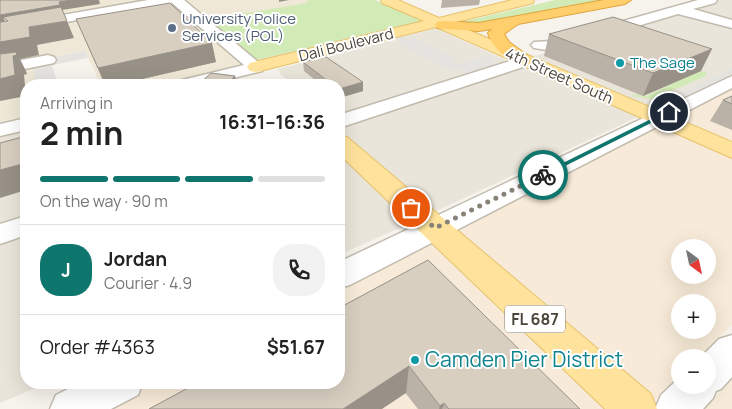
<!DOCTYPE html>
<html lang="en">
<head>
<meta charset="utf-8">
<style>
	:root { --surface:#fff; --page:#f2f2f2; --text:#222; --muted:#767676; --line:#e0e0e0; --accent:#0f766e }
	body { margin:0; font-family:Manrope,sans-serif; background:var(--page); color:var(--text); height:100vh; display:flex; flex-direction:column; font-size:19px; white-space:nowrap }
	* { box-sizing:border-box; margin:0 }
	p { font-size:16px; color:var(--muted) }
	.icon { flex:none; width:28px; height:28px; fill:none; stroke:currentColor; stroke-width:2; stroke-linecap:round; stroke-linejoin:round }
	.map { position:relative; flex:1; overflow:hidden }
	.drawer { position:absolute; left:20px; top:79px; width:325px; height:310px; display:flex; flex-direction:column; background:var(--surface); border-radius:20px; box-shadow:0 5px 20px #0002 }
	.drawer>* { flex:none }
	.needle { width:32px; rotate:147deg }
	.fabs { position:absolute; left:671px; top:239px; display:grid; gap:10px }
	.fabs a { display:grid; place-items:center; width:45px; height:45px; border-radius:50%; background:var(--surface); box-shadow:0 5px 20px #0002; font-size:25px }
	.pin { position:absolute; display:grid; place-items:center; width:42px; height:42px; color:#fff; margin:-21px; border:2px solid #fff; border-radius:50%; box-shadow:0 1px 5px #0007 }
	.courier { position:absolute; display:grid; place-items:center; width:50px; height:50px; margin:-25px; border:4px solid #0f766e; border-radius:50%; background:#fff; color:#222; box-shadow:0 1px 6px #0007 }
	.head em { font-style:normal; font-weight:700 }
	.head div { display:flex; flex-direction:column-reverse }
	.head { display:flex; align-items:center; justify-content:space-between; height:85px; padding:0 20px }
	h1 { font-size:32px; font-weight:700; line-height:38px }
	.bar { display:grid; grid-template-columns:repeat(4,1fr); gap:8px 5px; align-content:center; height:60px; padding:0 20px }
	.bar i { height:6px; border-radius:4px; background:var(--line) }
	.bar .selected { background:var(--accent) }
	.bar p { grid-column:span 4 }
	.line { display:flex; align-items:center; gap:12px; padding:0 20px; border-top:1px solid var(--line) }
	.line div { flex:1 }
	.round { display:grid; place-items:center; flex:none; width:52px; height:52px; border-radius:20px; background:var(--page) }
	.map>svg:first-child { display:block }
	.residential { fill:#eae5da }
	.commercial { fill:#f7ead8; fill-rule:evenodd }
	.education { fill:#efe8d6 }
	.green { fill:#d2eab5 }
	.parking { fill:#e5e3e0 }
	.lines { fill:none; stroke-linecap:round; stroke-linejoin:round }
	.minor-casing { stroke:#c2bbae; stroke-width:3 }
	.major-casing { stroke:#e6c16a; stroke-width:2 }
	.highway-casing { stroke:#e0a43c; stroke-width:2 }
	.minor { fill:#fff; fill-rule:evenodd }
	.major { fill:#ffe39c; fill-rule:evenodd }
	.highway { fill:#ffcf6e; fill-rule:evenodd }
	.wall { fill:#bab2a6 }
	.shaded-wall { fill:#979187 }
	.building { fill:#d8cfc1; stroke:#979187 }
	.route { fill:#0f766e }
	.done { stroke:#878178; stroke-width:5; stroke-dasharray:0 9 }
	.service-dot { fill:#5c6f8a; stroke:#fff; stroke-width:2 }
	.culture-dot { fill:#0f9aa8; stroke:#fff; stroke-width:2 }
	.labels { text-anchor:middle; stroke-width:4; stroke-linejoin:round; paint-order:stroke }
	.far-service-label { font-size:15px; fill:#4e5e75; stroke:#fff; text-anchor:start }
	.far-street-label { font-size:15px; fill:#4b4439; stroke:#fff }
	.far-culture-label { font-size:15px; fill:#0d838f; stroke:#fff; text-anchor:start }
	.shield { fill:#fff; stroke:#817c74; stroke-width:1 }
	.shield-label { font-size:16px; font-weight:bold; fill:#4b4439 }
	.near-culture-label { font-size:21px; fill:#0d838f; stroke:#fff; text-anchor:start }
</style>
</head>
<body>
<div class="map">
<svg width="732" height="409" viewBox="0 0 732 409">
	<rect width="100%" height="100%" fill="#f6f3ec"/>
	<!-- residential -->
	<path class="residential" d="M720,0H732V23L688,11Z
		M682,12L732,26V73L650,111L531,60L511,46L535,56Z
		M433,29L439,30L510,62L339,117V85H294L280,74L278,69Z
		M527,64L642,115L430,214L339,134V127Z
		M26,131V219L0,227V137Z
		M339,151L415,221L339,255Z
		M26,232V382L48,383L0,403V241Z"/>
	<!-- commercial -->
	<path class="commercial" d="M732,87V147L669,120Z
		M660,124L732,156V325L699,357L680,358V376L649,406L450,231ZM680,248H708V275H680ZM680,302H708V330H680Z
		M434,239L618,409H100L152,383L339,382V287Z
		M732,379V409H704Z"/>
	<!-- education -->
	<path class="education" d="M0,0H375L421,21L158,85H101L85,51L32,61L36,85H26V116L0,122Z"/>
	<!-- green -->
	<path class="green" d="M311,0H375L421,21L256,60L210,22L219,18L223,19L222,17L308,3L306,1Z
		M555,0H612L492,24L462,22Z
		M653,70L680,80L701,71L706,72V76L652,99L631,96L636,94L646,96L666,87L639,76Z"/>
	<!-- parking -->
	<path class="parking" d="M402,36L408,40L414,38L459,60L453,62L457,65L487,56L497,61L492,62L496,65L469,74L458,68L450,71L398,43L402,41L396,38Z
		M85,51L88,58L52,65L58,85H35L32,61Z
		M732,68V76L669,107L659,103Z"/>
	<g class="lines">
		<!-- minor casing -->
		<g class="minor-casing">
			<path id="minor" d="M148,0H184L264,67L262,71L205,85H175L178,81L244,65L172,3L0,34V26Z
				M698,0H717L715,3L693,9L732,20V28L678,14L553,51L534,48L531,45L534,42L552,41Z
				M48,55L54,57L56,60L54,63L0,74V64Z
				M526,56L532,58L534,61L532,64L339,128V115Z
				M732,76V88L350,285L339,288V262Z
				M26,118V130L0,136V124Z
				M26,216V235L0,244V224Z
				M732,335V377L721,389L716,391L713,398L703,409H655L661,395L680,377V385H708V358H700L719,339Z
				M82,382H143L138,395L111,409H50L56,395Z"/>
		</g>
		<!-- major casing -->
		<g class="major-casing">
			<path id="major" d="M381,0H398L439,18L512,0H534L533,3L452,23L732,142V158L436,27L256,72L250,71L247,67L250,63L424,21L382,3Z
				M339,135L347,137L651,394L657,409H605L339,154Z"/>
		</g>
		<!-- highway casing -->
		<g class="highway-casing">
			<path id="highway" d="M604,0H631L625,4L518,24L504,34L509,42L535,61L532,65C517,69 491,49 488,33L492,29L479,31L442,29L437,28L435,25L437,22L442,21L479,23Z"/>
		</g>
		<!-- minor -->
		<use href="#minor" class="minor"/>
		<!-- major -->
		<use href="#major" class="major"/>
		<!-- highway -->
		<use href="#highway" class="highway"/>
	</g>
	<!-- wall -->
	<path class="wall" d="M442,0H480L479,5L441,8Z
		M76,19L216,62L116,85H105Z
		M549,34L701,71L643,96L544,56Z
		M303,62L363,91L339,98V85H321L304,71Z
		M732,96V130L710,121L723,100Z
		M339,308L580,409H418Z"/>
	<!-- shaded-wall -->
	<path class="shaded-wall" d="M72,0H99L100,4L62,10L8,21L3,17L6,23L0,24V15L59,2Z
		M279,0H289L279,2Z
		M67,21L74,38L37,45L39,55L20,59L26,71L27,74L24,75L26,96L0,101V42L29,27Z
		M212,43L216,62L116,85H105L98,68Z
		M712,49L701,71L643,96L653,73Z
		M235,76L237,85H230L229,82Z
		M363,82V91L339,98V89Z
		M26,163V190L0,198V170Z
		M409,366L406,393L382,409H343Z
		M444,403L442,409H439L440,406Z"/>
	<!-- building -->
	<path class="building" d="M0,0H72L59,2L60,5L0,15Z
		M170,3L212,43L98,68L76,19Z
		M61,7L67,21L29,27L30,37L0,42V22L8,21L3,17Z
		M613,17L712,49L653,73L549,34Z
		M16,52L17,55L13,56L15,75L0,79V54Z
		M326,57L363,82L339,89V85H333L303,62Z
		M211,73L235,76L229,82H233L230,85H198Z
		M732,96V104L723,100Z
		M26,136V163L0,170V143Z
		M428,260L580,409H449L444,403L440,406L409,366L343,409H149L199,382H339V308Z"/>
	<!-- route -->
	<path class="route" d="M669,110L671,113L545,176L539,175Z"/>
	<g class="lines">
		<!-- done -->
		<path class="done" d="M411,208L435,228L543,175"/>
	</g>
	<!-- markers -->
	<circle class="service-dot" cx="172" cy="28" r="5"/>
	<g class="culture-dot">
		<circle cx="620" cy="63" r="5"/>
		<circle cx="415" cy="360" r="5"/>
	</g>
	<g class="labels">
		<!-- far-service labels -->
		<g class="far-service-label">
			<text x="182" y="24">University Police<tspan x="182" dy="17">Services (POL)</tspan></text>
		</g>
		<!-- far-street labels -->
		<g class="far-street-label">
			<text transform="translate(346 45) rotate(-14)" y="5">Dali Boulevard</text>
			<text transform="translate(559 76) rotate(24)" y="5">4th Street South</text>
		</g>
		<!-- far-culture labels -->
		<g class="far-culture-label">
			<text x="630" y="68">The Sage</text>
		</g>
		<!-- shield labels -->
		<rect class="shield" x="505" y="305.5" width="60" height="27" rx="4"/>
		<g class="shield-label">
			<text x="535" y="325">FL 687</text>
		</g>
		<!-- near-culture labels -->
		<g class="near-culture-label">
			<text x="425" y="367">Camden Pier District</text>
		</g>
	</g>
</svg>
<div class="fabs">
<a><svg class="needle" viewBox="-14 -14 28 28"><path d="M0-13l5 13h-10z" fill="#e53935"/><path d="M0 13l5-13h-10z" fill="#767676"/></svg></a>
<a>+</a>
<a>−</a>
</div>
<div class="pin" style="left:411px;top:208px;background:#ea580c"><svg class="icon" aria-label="bag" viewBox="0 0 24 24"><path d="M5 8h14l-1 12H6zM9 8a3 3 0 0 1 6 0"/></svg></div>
<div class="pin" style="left:669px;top:112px;background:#1f2937"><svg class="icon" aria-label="home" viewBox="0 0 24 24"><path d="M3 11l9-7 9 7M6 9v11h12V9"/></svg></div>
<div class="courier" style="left:543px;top:175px"><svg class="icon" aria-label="bike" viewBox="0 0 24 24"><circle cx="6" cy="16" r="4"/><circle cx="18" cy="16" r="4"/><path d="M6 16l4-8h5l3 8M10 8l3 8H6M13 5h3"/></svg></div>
<section class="drawer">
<div class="head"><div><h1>2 min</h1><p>Arriving in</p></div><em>16:31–16:36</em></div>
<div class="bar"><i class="selected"></i><i class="selected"></i><i class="selected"></i><i></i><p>On the way · 90 m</p></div>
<div class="line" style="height:90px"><b class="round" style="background:var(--accent);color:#fff">J</b><div><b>Jordan</b><p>Courier · 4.9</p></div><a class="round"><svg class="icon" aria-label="phone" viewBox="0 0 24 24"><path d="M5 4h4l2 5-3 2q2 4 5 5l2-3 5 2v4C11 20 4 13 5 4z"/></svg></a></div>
<div class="line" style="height:65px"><div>Order #4363</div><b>$51.67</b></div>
</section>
</div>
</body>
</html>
